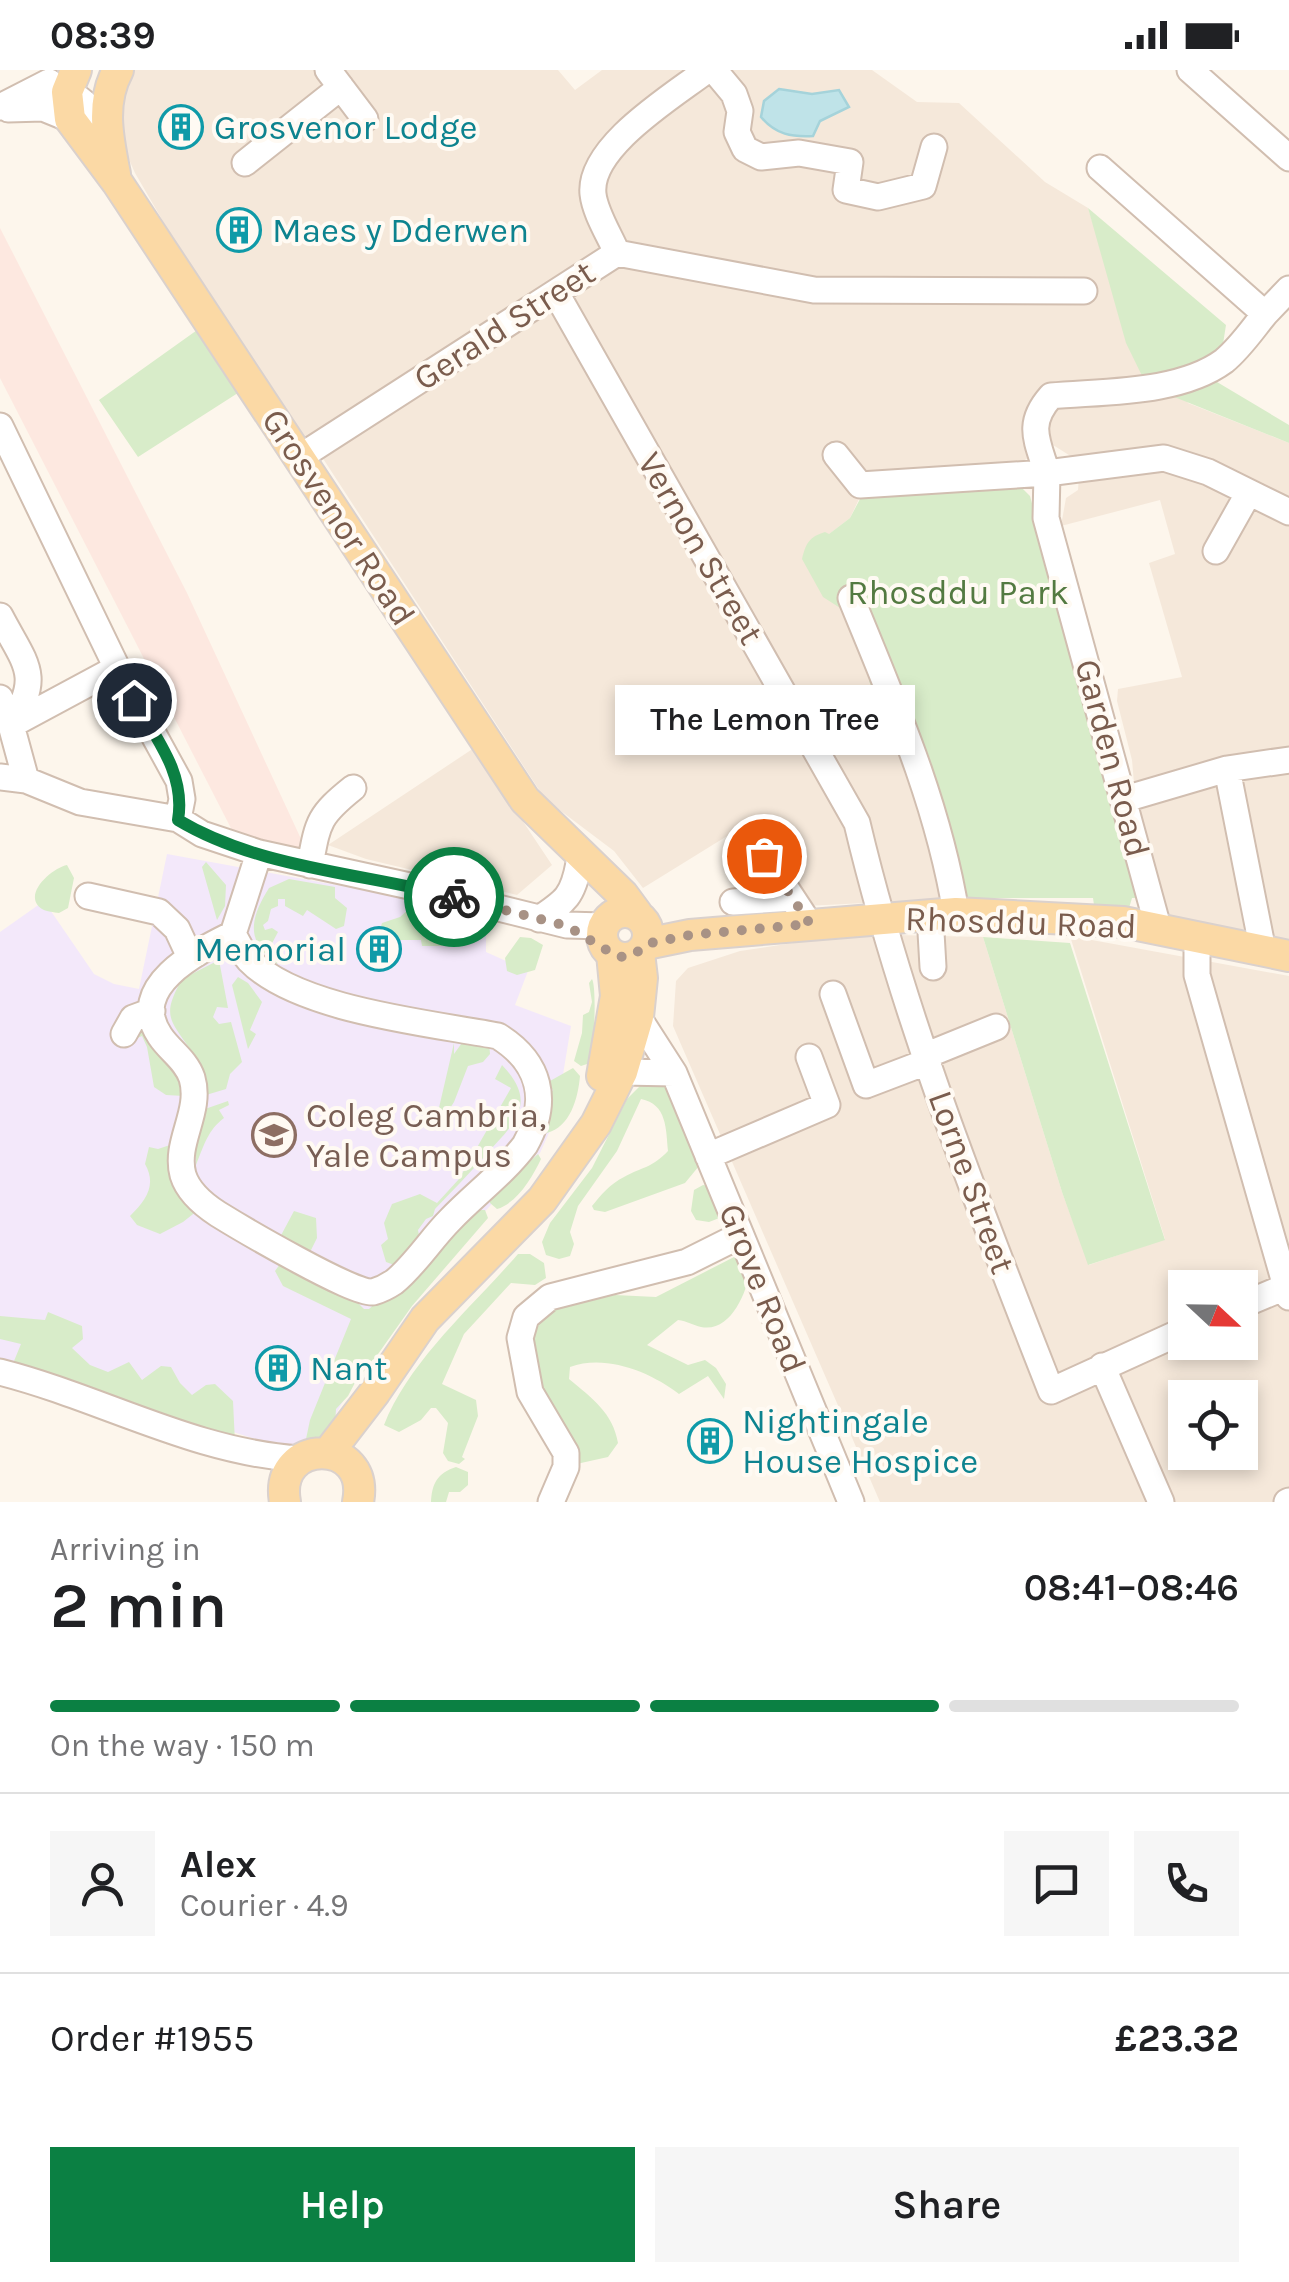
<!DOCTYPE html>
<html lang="en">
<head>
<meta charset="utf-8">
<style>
	:root { --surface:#fff; --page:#f6f6f6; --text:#202124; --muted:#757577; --line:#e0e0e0; --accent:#0b8043 }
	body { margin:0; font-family:Karla,sans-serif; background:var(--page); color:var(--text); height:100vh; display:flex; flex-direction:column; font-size:38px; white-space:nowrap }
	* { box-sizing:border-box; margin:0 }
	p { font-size:32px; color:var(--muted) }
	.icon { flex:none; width:55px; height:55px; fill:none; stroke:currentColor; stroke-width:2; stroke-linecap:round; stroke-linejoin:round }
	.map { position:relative; height:1432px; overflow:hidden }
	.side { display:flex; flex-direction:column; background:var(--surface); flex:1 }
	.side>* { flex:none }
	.needle { width:65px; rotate:112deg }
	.fabs { position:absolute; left:1168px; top:1200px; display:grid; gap:20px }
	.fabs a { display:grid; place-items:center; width:90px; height:90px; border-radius:0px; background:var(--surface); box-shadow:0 5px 15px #0003; font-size:50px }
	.pin { position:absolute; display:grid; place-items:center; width:85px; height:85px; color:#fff; margin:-42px; border:5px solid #fff; border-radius:50%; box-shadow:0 2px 10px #0007 }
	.courier { position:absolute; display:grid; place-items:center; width:100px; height:100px; margin:-50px; border:8px solid #0b8043; border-radius:50%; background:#fff; color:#222; box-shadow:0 2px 12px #0007 }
	.bubble { position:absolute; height:70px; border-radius:0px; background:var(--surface); box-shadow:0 5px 15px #0003; font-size:32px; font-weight:600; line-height:70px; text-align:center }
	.summary em { font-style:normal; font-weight:600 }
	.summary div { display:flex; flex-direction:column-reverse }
	.summary { display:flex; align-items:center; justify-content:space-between; height:170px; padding:0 50px }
	h1 { font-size:65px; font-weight:600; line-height:75px }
	.bar { display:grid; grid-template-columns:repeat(4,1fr); gap:15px 10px; align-content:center; height:120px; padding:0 50px }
	.bar i { height:12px; border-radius:8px; background:var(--line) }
	.bar .active { background:var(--accent) }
	.bar p { grid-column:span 4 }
	.line { display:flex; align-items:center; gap:25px; padding:0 50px; border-top:2px solid var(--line) }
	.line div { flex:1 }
	.round { display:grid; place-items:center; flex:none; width:105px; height:105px; border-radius:0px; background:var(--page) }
	.cta { display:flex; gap:20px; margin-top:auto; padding:20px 50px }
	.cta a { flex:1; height:115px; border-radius:0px; background:var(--accent); color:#fff; font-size:40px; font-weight:600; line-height:115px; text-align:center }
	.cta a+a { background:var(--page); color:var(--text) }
	.status { display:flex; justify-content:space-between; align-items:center; height:70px; padding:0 50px; background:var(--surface); direction:ltr }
	.status svg { height:28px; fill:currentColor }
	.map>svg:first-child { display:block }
	.residential { fill:#f5e8da; fill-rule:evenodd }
	.commercial { fill:#fde8e0 }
	.education { fill:#f3e8fa }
	.green { fill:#d8ecc9 }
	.water { fill:#bfe3e8; stroke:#a5d3da; stroke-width:2.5 }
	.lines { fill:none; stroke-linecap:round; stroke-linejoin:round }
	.minor-casing { stroke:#d1beb0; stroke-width:29 }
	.major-casing { stroke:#dad1cd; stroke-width:34 }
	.minor { stroke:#fff; stroke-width:25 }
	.major { stroke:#fbd9a5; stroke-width:30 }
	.done { stroke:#a89285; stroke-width:10; stroke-dasharray:0 18 }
	.route { stroke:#0b8043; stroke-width:12 }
	.labels { text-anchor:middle; stroke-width:8; stroke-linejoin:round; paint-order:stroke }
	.culture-label { font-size:35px; fill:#0d838f; stroke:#fffaf3; text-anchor:start }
	.street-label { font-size:35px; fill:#7a5c4d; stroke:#fffaf3 }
	.park-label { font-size:35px; fill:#537a41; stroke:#fffaf3 }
	.education-label { font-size:35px; fill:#785e54; stroke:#fffaf3; text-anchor:start }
</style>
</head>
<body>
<div class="status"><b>08:39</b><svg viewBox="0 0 49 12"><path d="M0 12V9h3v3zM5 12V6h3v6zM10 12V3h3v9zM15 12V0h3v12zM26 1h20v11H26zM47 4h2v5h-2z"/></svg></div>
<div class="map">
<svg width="1289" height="1432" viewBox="0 0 1289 1432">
	<rect width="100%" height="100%" fill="#fdf6ec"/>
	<!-- residential -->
	<path class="residential" d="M135,0H558L575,20L602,0H872L917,32L959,33L1045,112L1088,138L1106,195L1188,333L1289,373V873L1165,851L1138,759L1132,690L1117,631L1118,619L1182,607L1149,493L1175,484L1160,430L1061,456L1066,428L1078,420L1080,392L1053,375L1021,392L869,408L850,448L815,475L853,513L962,828L806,836L753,750L643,818L614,781L545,729L322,387H300L135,103L120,69L122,32Z
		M474,678L552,795L517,825L366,789L328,775Z
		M853,864L983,867L1062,1122L1089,1195L1165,1169L1070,866L1289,906V1432H880L673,956L676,911L688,898L740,881ZM1185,1218H1240V1272H1185ZM1185,1328H1240V1382H1185Z"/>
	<!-- commercial -->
	<path class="commercial" d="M0,158L187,523L308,784L235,766L0,308Z"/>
	<!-- education -->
	<path class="education" d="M167,784L419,830L486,846V882L528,901L515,935L571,956L556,1047L540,1083L391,1241L325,1365L309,1377L287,1379L0,1288V862L44,831L94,904L114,914L139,919Z"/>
	<!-- green -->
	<path class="green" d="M1088,138L1226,255L1217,312L1289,355V373L1147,316L1126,273Z
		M200,258L241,321L138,387L99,330Z
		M1018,414L1030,426L1138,828H1132L1129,838L1120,845L1094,835L1093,828H962L907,685L894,670L887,639L875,626L869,611L872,591L851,545L823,527L802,489C806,473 809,467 825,462L829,464L850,448L860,429Z
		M206,792L226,815L225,836L217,850L202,797Z
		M67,795L74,808L68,838L59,843C54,842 47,842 42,839C21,825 52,798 67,795Z
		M289,809L335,817V828L347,838L344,856L336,859L307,840L303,846L285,836V829H278V836L271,839L268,851L263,855L265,860L272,858L278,862L269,879L281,887L277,894C245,872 250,848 269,818Z
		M419,830L472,843L463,875L447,870L442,876H422L421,870H388L381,876H375L382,853L400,847Z
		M520,867L531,868L543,875L535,900L517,905L507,901L505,888Z
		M983,867L1070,873L1165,1170L1088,1195L1062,1122Z
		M219,890L228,938L217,937L213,947L219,954L231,952L242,992L230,1004L226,1019L206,1025C202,1009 200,992 190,979C169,949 162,945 182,909Z
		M238,907L248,913L262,932L250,960L256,964L248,979L232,915Z
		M592,909C597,917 594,983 590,993L581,996L574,991L582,963L583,945L589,942L592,932L589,913Z
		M143,957L177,1000L184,1026L166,1025L154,1017L147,977L142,966L135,969L132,962Z
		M464,970L489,972L490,984L483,992L468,996L454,1032L438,1057L443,1045L438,1042L454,973V984Z
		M502,995C541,1035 511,1056 484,1087C468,1105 451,1122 435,1139L433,1146L426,1149L418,1160L420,1170L408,1200L386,1192L381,1175L388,1169L384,1153L392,1134L420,1124L437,1133L459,1109L511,1018L495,1009Z
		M573,998L580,1006C578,1029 570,1057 547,1063L548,1026L553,1020L549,1017L550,1011Z
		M666,1012L699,1096L685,1113L605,1142L594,1140L592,1136C601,1125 610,1114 624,1107C642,1097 652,1098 668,1081C666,1059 667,1034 641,1029L617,1081L578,1136L570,1162L574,1174L570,1186L559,1189L546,1185L542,1172L550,1153L592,1098L627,1029L643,1013Z
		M228,1031L229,1035L219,1040L224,1048C208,1060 204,1075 196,1095V1072L205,1039Z
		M170,1075L202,1137L183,1152L160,1164L137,1155L130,1146C146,1130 157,1115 145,1094L149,1077L158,1079Z
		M538,1084L541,1089C532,1108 517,1133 497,1139L490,1133V1127Z
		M703,1115L716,1117L722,1147L709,1152L696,1150L691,1141L694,1120Z
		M479,1140H485L488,1148L412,1236L371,1294L358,1307L348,1326L336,1339L335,1356L327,1367L306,1369L310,1350L351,1249L283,1216L275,1201L285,1187L360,1227L358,1233L364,1239H369Z
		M294,1141L316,1148L317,1168L311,1180L306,1182L278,1171Z
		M518,1184H530L544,1193L546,1208L535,1215L511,1213L464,1264L442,1314L476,1330L478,1346L462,1387L465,1389L459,1394L448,1391L443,1383L448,1353L436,1338H431L421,1350L399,1362L384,1355C409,1291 473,1236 518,1184Z
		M736,1186L750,1202C746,1224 730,1263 701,1257C693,1255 687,1251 678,1250L647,1275L688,1295L705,1290L716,1298L726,1314L724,1329L708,1306L679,1324C650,1302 606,1284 570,1297L569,1309C592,1328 613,1343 618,1373L608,1387L572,1395L532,1322L530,1258L553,1236L615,1225L656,1227Z
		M48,1242L82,1256L83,1269L72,1278L90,1295L108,1302L129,1292L142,1310L161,1296L171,1297L180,1313L192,1325L206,1315L215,1314L233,1331L235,1373L16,1299L14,1291L21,1274L0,1269V1246L45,1250Z
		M456,1397L468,1402V1415L460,1422H449L446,1432H431C432,1414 437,1403 456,1397Z"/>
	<!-- water -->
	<path class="water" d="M779,19L812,24L839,20L849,37L820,51L813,66C792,67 776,65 761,47L764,31Z"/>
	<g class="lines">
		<!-- minor casing -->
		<g class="minor-casing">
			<path id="minor" d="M328,0L365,49
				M714,0L734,24L740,41L737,62L745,79L761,87L799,83L850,92L846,120L878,127L923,116L934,77
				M1190,0L1289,88
				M36,20C78,19 88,31 107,67
				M0,37L49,12
				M8,39L43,38L70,49
				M245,93L341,17
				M1100,98L1265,244L1289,219
				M617,183C610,166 595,143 593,124C588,77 673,26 707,0
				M556,223L857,753C903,947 978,1135 1051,1321L1185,1260
				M0,356L117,598L179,711L182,729L178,749
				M836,385L860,415L1047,403C1037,370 1026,354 1051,326C1104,321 1179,324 1224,291C1240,278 1252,260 1265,244
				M300,387L617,183L814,220L1084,221
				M1216,481L1248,424
				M851,528C893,631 938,732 956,843
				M0,546C25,594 43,605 11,655
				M0,628L11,655L26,710
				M11,655L117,598
				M1227,699L1263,881
				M0,707L26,710L80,732L178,749L202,764L259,783L414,817L567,855L603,856
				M1125,729L1227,699L1289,690
				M764,785L810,855
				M310,795C318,752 318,746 353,718
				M88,826L159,842L177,859L190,887
				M733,832L792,828
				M930,845L933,897
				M539,849C566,831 573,826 579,793
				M1158,857L1046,448L1047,403L1164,388L1208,402L1289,442
				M233,864C238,873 242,882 249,890C297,940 430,953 498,966C540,992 550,1031 525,1075C504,1103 475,1124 450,1150C431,1169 415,1195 394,1212C388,1216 380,1220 373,1222C356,1226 239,1157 218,1144C204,1135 188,1121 183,1105C174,1072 202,1042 192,1008C186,990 170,981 160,966C126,916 199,881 233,864L259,783
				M1197,867V905L1289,1227
				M833,924L866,1015L929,991
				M638,947L674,1003L851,1432
				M124,964L133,948L152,941
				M927,985L996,957
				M622,1002L674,1003
				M708,1086L827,1035L809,987
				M1240,1236L1285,1217
				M1102,1296L1161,1432
				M0,1302C102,1328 193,1382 300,1389
				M551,1432L566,1397V1383L530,1322L520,1268L526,1247L550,1227L687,1192L741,1165
				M1287,1432L1289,1431"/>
		</g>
		<!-- major casing -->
		<g class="major-casing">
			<path id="major" d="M76,0L67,22L70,49L117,112L525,730L623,825L637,844
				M115,104C108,69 100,33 118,0
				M602 865a23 23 0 1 1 46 0a23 23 0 1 1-46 0Z
				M646,874L690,865L956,843L1123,852L1289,886
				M602,1006L616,926L612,884
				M328,1383L375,1322L425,1249L542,1130L596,1054L622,1002L638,947L642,908L639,883
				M285,1432C273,1367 371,1367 358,1432"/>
		</g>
		<!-- minor -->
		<use href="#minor" class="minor"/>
		<!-- major -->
		<use href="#major" class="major"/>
	</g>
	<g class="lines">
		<!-- done -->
		<path class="done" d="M454,827L567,856L618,887L633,886L646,874L690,865L810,854L764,786"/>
		<!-- route -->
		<path class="route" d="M134,630C156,668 186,704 178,750C260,799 364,803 454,827"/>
	</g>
	<!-- icons -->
	<defs>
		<g id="building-ring" transform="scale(2.25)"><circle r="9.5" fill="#fffaf3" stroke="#0f9aa8" stroke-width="1.5"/><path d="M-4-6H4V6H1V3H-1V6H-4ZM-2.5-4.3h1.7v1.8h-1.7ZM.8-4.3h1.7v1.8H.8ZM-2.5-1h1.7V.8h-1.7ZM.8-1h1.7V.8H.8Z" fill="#0f9aa8"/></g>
		<g id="university-ring" transform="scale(2.25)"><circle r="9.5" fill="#fffaf3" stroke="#8d6e63" stroke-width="1.5"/><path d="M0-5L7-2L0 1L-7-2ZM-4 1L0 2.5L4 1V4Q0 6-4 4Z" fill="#8d6e63"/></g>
	</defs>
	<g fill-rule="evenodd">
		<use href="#building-ring" x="181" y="57"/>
		<use href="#building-ring" x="239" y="160"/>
		<use href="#building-ring" x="379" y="879"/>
		<use href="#university-ring" x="274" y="1065"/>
		<use href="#building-ring" x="278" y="1298"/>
		<use href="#building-ring" x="710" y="1371"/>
	</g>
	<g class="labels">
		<!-- culture labels -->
		<g class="culture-label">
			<text x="214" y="69">Grosvenor Lodge</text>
			<text x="272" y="172">Maes y Dderwen</text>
			<text x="346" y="891" text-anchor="end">Memorial</text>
			<text x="310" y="1310">Nant</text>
			<text x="742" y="1363">Nightingale<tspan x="742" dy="40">House Hospice</tspan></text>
		</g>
		<!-- street labels -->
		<g class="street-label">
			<text transform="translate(504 255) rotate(-33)" y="12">Gerald Street</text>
			<text transform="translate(339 447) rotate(57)" y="12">Grosvenor Road</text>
			<text transform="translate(701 478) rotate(60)" y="12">Vernon Street</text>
			<text transform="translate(1113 688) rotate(75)" y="12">Garden Road</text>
			<text transform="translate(1021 852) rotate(2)" y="12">Rhosddu Road</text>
			<text transform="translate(972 1112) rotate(70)" y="12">Lorne Street</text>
			<text transform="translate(763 1218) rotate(68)" y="12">Grove Road</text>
		</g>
		<!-- park labels -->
		<g class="park-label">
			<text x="958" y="534">Rhosddu Park</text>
		</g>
		<!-- education labels -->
		<g class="education-label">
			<text x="306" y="1057">Coleg Cambria,<tspan x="306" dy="40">Yale Campus</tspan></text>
		</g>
	</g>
</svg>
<div class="fabs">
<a><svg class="needle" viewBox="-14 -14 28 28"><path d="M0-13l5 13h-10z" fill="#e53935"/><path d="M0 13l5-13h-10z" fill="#757577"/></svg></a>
<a><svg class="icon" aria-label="locate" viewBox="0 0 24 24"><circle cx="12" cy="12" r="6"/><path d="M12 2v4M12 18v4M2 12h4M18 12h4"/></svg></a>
</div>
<div class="pin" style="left:764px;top:786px;background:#ea580c"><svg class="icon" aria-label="bag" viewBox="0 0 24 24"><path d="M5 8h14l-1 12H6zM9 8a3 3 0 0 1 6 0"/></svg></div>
<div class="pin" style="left:134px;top:630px;background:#1f2937"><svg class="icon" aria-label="home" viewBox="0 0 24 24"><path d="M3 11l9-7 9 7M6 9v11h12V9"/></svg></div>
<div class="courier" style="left:454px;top:827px"><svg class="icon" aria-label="bike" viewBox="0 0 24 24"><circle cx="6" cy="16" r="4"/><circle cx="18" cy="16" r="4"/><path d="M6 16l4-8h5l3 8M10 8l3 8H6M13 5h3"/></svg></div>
<div class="bubble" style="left:615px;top:615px;width:300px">The Lemon Tree</div>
</div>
<section class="side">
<div class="summary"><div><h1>2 min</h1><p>Arriving in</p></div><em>08:41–08:46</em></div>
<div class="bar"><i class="active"></i><i class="active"></i><i class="active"></i><i></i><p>On the way · 150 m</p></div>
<div class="line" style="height:180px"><a class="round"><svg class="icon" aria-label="person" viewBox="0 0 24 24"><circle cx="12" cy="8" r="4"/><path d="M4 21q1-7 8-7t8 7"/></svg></a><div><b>Alex</b><p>Courier · 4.9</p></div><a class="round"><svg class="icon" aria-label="chat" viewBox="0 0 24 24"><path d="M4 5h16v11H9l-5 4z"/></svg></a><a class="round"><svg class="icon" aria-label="phone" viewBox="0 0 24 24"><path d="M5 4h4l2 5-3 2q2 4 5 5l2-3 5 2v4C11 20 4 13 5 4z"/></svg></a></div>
<div class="line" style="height:130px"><div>Order #1955</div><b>£23.32</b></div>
<div class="cta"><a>Help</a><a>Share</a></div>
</section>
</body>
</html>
